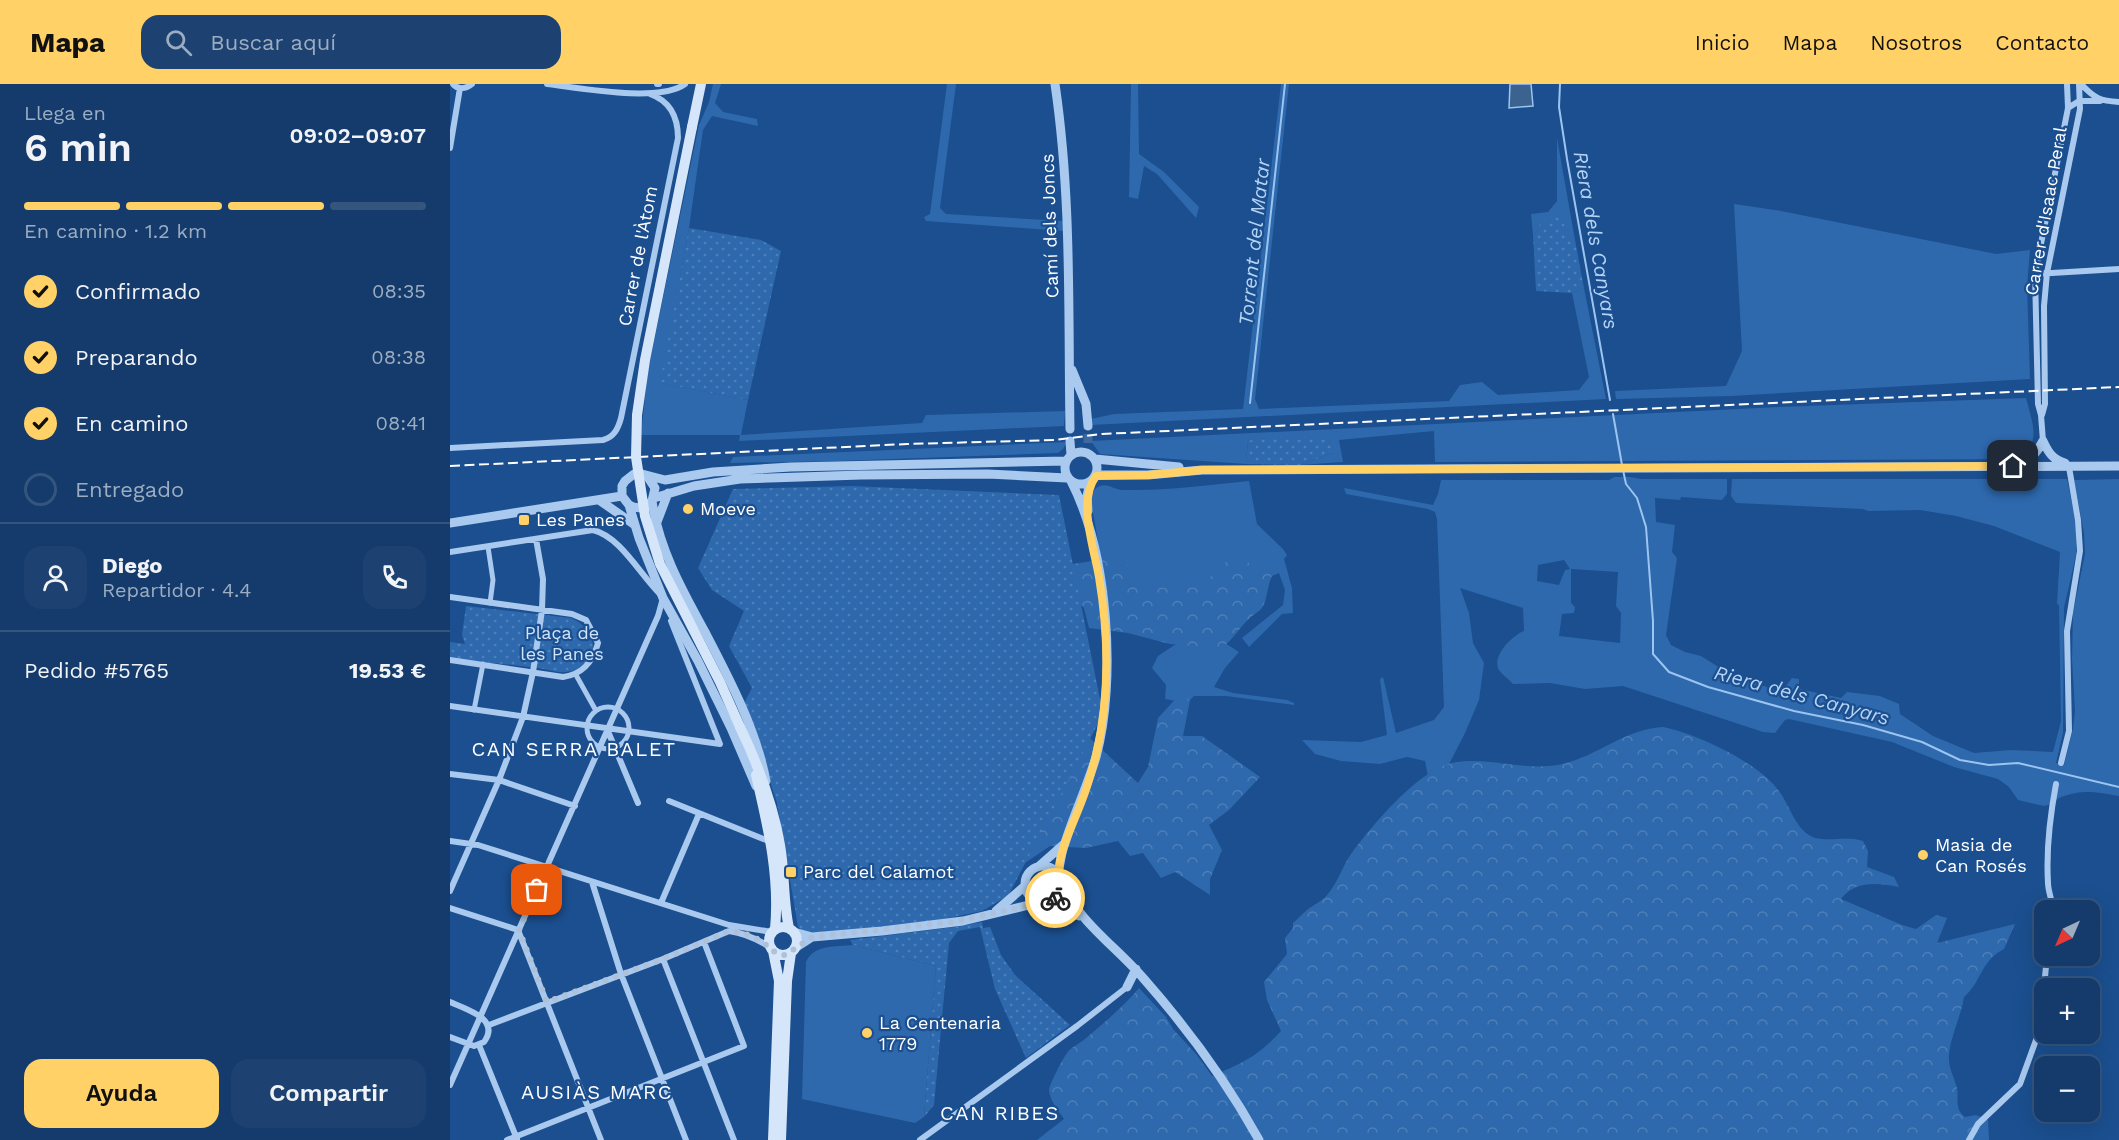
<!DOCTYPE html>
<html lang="es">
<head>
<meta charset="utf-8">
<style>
	:root { --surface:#143b6b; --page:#1d4271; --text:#f1f3f6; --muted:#9dadc1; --line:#33557e; --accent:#ffd166 }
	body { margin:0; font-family:"Work Sans",sans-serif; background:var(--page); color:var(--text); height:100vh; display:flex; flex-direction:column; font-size:22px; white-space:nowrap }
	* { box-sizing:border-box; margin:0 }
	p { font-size:20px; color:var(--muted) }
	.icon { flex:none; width:33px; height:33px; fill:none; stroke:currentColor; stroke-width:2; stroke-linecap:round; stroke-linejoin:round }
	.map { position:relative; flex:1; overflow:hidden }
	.panel { display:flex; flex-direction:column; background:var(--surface); width:450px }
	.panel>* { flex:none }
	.needle { width:39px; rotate:224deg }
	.controls { position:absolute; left:1584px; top:816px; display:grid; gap:12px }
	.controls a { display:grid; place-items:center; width:66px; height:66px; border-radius:12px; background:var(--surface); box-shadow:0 6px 24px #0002,0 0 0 2px var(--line); font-size:30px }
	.pin { position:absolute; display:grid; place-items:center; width:51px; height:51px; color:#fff; margin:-26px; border-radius:12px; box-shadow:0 3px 9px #0006 }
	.courier { position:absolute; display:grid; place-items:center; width:60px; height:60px; margin:-30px; border:4px solid #ffd166; border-radius:50%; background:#fff; color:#222; box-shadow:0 2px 8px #0007 }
	.headline em { font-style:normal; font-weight:600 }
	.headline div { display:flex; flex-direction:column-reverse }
	.headline { display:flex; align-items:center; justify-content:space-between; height:102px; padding:0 24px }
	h1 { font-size:39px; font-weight:600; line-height:45px }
	.bar { display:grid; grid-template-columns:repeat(4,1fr); gap:9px 6px; align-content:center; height:72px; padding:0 24px }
	.bar i { height:8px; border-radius:4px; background:var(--line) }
	.bar .selected { background:var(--accent) }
	.bar p { grid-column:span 4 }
	.line { display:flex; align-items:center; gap:15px; padding:0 24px; border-top:2px solid var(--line) }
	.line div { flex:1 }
	.round { display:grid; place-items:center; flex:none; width:63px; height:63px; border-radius:18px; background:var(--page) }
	ol { padding:0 24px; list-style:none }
	li { display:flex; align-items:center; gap:18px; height:66px }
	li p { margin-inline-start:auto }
	li .icon { padding:6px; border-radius:50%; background:var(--accent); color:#111; stroke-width:4 }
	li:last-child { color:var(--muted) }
	li i { width:33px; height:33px; border:3px solid var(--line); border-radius:50% }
	.button { display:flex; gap:12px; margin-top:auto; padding:12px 24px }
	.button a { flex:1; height:69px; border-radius:18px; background:var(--accent); color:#111; font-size:24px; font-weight:600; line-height:69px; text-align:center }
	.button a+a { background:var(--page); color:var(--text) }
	header { display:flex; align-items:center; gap:36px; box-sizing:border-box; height:84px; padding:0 30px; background:var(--accent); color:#111 }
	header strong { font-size:28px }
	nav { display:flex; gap:33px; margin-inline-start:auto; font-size:21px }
	.search { width:420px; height:54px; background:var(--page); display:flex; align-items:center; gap:15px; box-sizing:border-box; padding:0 21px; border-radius:18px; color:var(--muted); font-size:22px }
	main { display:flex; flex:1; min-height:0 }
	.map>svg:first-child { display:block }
	.grass { fill:#2e69ad; fill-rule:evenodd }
	.forest { fill:url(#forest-crowns) }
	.park { fill:url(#park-dots) }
	.water { fill:#3c6290; stroke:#9cc4f0; stroke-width:1.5 }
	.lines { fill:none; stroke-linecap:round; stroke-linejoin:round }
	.stream { stroke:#9cc4f0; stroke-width:2 }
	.tertiary-tunnel { stroke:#3d69a0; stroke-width:9; stroke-dasharray:9 4.5; stroke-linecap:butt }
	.pedestrian { stroke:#a9c9ee; stroke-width:5 }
	.minor { stroke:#a9c9ee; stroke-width:6 }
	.tertiary { stroke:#a9c9ee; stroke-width:9 }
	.secondary { stroke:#d6e6fa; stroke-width:10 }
	.rail { stroke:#fff; stroke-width:2; stroke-dasharray:10 4.5; stroke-linecap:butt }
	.secondary-bridge { stroke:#d6e6fa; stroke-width:10 }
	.done { stroke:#afc1d8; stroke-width:6; stroke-dasharray:0 10.8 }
	.route { stroke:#ffd166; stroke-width:8 }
	.poi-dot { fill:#ffd166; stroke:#1b4f8f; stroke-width:2 }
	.labels { text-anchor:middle; stroke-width:4.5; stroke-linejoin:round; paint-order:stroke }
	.street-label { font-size:18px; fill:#fff; stroke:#1b4f8f }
	.poi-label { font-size:18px; fill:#fff; stroke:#1b4f8f; text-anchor:start }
	.park-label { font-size:18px; fill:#cfe3fa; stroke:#1b4f8f }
	.water-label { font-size:20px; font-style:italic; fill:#b5d3f5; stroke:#1b4f8f }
	.neighbourhood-label { font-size:20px; letter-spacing:1.5px; fill:#fff; stroke:#1b4f8f }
</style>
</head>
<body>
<header>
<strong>Mapa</strong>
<div class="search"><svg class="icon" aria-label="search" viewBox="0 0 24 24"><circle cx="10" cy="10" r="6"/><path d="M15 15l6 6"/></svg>Buscar aquí</div>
<nav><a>Inicio</a><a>Mapa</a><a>Nosotros</a><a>Contacto</a></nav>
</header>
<main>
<section class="panel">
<div class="headline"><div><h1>6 min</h1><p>Llega en</p></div><em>09:02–09:07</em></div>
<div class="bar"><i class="selected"></i><i class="selected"></i><i class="selected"></i><i></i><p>En camino · 1.2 km</p></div>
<ol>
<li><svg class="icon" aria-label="check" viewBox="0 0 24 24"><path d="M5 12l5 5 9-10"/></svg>Confirmado<p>08:35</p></li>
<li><svg class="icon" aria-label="check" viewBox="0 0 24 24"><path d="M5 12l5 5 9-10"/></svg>Preparando<p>08:38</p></li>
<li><svg class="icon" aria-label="check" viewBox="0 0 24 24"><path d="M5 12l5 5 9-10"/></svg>En camino<p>08:41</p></li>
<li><i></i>Entregado</li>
</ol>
<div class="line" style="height:108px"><a class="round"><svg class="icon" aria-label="person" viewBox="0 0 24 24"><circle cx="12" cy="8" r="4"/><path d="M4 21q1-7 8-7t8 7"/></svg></a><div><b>Diego</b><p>Repartidor · 4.4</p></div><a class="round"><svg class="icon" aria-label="phone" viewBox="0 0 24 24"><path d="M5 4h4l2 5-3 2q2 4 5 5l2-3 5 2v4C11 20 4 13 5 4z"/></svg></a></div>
<div class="line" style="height:78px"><div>Pedido #5765</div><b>19.53 €</b></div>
<div class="button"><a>Ayuda</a><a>Compartir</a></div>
</section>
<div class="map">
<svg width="1669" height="1056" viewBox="0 0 1669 1056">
	<defs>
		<pattern id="forest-crowns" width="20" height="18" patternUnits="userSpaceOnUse" patternTransform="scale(1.5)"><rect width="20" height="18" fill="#2e69ad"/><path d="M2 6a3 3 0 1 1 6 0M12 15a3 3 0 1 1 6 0" fill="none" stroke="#4d80b9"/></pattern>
		<pattern id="park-dots" width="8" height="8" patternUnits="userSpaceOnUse" patternTransform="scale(1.5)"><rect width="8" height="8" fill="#2e69ad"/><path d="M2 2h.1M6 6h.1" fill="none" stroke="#4d80b9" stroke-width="1.8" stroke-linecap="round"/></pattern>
	</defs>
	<rect width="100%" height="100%" fill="#1b4f8f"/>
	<!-- grass -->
	<path class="grass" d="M263,0H271L265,19L273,28L307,35L308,42L262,32L253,46L239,144L211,299L298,316L291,351L472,339L476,331L615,327L614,342L289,357L290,351H191L198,286L249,41L259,18Z
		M497,0H506L490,124L496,130L613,137V147L476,137L474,133L480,130Z
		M681,0H688L689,70L714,88L749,123L746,134L707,90L694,82L688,115L679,113Z
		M831,0H839L805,315L809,325L999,317L1010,301L1032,298L1048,311L1129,306L1139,293L1122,209L1134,204L1156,315L641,341V335L664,330L793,325Z
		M1107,54L1125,156H1119L1088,146L1083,151L1081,130L1098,128L1107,117Z
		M1284,120L1331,127L1546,170L1580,166L1577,202L1580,295L1281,312L1166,315L1165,307L1276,302L1292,267Z
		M1576,314C1582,338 1594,363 1564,375L985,378L984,347L889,356L893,378L850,381L885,368L798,357L796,380L650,370L641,357L1329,323Z
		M617,358L613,365L608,369L388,377L280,379L283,373Z
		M1164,393H1180L1191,395H1277V410L1272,416L1231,413L1230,416L1205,414L1206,438L1225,441L1222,468L1227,474L1216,551L1221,561L1235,568L1251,572L1278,589L1331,608L1342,594L1349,595V605L1391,614L1397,608L1430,612L1449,620L1450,630L1483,652L1524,669L1561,666L1603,668L1611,637L1609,521L1607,520L1610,468L1544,442L1506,432L1470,426L1418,427L1413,425L1286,419L1281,412L1282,395H1617L1627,443L1626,471L1614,524L1613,649L1606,679L1614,681L1623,645L1625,627L1622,575L1623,529L1635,470L1634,449L1624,396L1669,395V712C1646,708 1634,705 1611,713C1605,716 1601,721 1594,722L1568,716L1559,703L1548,695L1504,683L1442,658L1339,635L1335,636L1325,649L1313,648L1173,602L1135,605L1100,599L1063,600C1059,595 1052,591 1049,586C1041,572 1063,551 1074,547L1073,524L1010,504L1019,529L1023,559L1034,579L1029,616L1015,649L993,692L979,698L975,677L957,673L930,680L891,677L865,670L852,656L911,658L937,651L930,595L933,593L946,649L984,636L994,623L987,435L985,428L978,425L896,410L894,404L983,421L988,410L991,396H1159ZM1114,476L1120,485L1115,486L1109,501L1087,497L1088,481ZM1121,485L1168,488L1166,522L1171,529L1170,559L1109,552L1112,530L1124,529L1125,523L1121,519Z
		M799,397L807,440L833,465L837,471L834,475L842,504L843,529L832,530L799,563L792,554L833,521L835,506L829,489L818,494L728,507L703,504L652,480L641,417C642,410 643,404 650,402C658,399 665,406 673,406C715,407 758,401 799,397Z
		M729,558L775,559L789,568L775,584L764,603L783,609L837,616L844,619V621L776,612H744L737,619L715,615L716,601L702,584L708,572Z
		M403,861L486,882L474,1033L465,1039L352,1015L356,878C364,860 386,863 403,861Z"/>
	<!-- forest -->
	<path class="forest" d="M671,473L681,485L687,496C710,505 735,509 757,499C760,494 763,487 768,483C783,469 809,481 822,492C817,502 818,514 812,524C809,528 805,529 801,533C788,544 782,559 767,566L755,563L720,560L678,549L639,544L634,524L629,519L622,480Z
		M731,609L740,616L733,652H752L810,693L779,726L759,741L772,766L760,795V811L725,788L711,794L693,769L680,772L668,757L636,764L600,762L566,785L634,649L688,699L698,683L708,634Z
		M1213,643C1248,650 1312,680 1331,710C1340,723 1345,742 1359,751C1372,760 1397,751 1413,757L1418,767L1417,783L1444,793L1449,803C1428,799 1405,796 1391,815L1452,841L1466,845L1486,831L1497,834L1487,859L1565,840L1554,865C1531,876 1531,899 1514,913C1511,933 1500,952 1499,972C1498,983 1504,993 1507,1004C1509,1015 1504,1025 1515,1033L1526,1031L1538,1036L1539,1056H587L614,1035C608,1026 600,1017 599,1006C599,1001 613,974 617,969C621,963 629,960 635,955C654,939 673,923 689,904L716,933L723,945L746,970L762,992C793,979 808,972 831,947L817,916L814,898L837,870L835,854L843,844V839C848,835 852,830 857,826C863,821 873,817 878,810C888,798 892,783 901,770C921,743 968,686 1002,679C1036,672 1072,687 1107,681C1145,675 1173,645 1213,643Z"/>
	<!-- park -->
	<path class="park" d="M1112,132L1119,156H1125L1134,204L1122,209L1086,207L1083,151L1088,146L1091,137Z
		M239,144L311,156L331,167L298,316L210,299Z
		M821,352H883L885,368L850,381L796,380L798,357Z
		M402,402L609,411L653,630L558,812L532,827L475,839L366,849L355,848L348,843L327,719L311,669L293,621L302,604L279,562L294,527L262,506L248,484L283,405Z
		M16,522L121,534C153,548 149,586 116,588C107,589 97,585 88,584C59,580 29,578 0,575V558L15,560L12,551Z
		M532,838L533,844L540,843L551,871L565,891L620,941L576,974L545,905L530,843L508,847L499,859L484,1021L474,1033L486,882L403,861L400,856L505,843Z"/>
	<!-- water -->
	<path class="water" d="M1060,0H1081L1083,22L1059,24Z"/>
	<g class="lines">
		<!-- stream -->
		<path class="stream" d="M1110,0L1109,23L1117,75L1160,316
			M800,319L835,0
			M1163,330L1172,381
			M1173,386L1176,400L1187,414L1196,443L1203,537V570L1219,588L1258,603L1344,627L1413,641L1472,658L1510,676L1539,681L1568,679L1669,703"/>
		<!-- tertiary-tunnel -->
		<path class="tertiary-tunnel" d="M638,359V342"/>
		<!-- pedestrian -->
		<path class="pedestrian" d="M38,463L43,496L40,519
			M126,591L145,625
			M137 644a21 21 0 1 1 42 0a21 21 0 1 1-42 0Z
			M24,626L33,580"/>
		<!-- minor -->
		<path class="minor" d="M3,0C8,6 16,5 22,0
			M97,0C130,4 209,19 235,0
			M207,0H209
			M1631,0C1644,14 1650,17 1669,18
			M1618,24L1629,17H1650
			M0,64L10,4
			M1585,190L1669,185
			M1592,331L1595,320L1594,222L1597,189L1630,25L1629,0
			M1593,357L1591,331L1588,320L1585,190L1618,24L1617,0
			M0,364L153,356C164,353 168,345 171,334L228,54C228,32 220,17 200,10
			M0,468L143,446C171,453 190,491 211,511
			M0,513L122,530L136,536L148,559C143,578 133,590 113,593L0,576
			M0,622L270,660L221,537
			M157,645L188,719
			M1611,679L1619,647L1617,547L1630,467L1628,436L1619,383
			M0,690L49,696L125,722
			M219,717L321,758
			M0,757L28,761L279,841L322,848
			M142,798L171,890L236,1056
			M0,807L49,696L73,633L83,588L92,526L93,495L86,455
			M211,819L249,730
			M0,824L68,846L151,1056
			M1602,826C1603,817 1598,808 1598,799C1596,766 1600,732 1606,700
			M213,875L284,1056
			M0,918C16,925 51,935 34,958L24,962L0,953
			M39,941L213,875L279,847C294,849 307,855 320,863
			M29,961L67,1055
			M0,1001L208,532L213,514
			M57,1056L294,962L254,858
			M470,1056L627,942L677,903
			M1519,1056L1528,1040L1570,1000L1590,945L1597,872"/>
		<!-- tertiary -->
		<path class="tertiary" d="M605,0C622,115 618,230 620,345
			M622,286L636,320L638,342
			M620,357L621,371
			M1593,357C1598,368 1603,376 1615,379
			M615 384a16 16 0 1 1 32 0a16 16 0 1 1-32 0Z
			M645,375L729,383
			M1570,380C1582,375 1587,368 1593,357
			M646,391H698L752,386L1669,382
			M204,414L244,402L290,395L411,391L538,390L617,394
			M149,416L185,441
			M202,417C209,465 232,506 255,548C279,594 306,645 316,697
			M179,421C188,426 195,424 202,417L205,404L197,392
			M638,427L637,412L640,398
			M207,438L218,409
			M0,439L172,412
			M306,702L281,644L248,577L213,514L189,454L179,421L172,412V402L175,397L184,390H192L215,396L263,388L341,383L616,377
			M575 800a18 18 0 1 1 36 0a18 18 0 1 1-36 0Z
			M588,783L614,760
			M608,790C610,780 611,769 615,759C624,730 637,703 646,673C667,595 658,469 621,397
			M611,797C628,838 666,862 694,895C738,945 777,998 809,1056
			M596,818L614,823L629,832
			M546,827L576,801
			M344,848L362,853L432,847L513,837L591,818
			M345,864L362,853
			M677,903L686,885"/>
		<!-- secondary -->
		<path class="secondary" d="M242,43L251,0
			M290,643C308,681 323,719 330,761C335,789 333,817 339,844
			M306,691C318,743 330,792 325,845
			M319 857a14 14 0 1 1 28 0a14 14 0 1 1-28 0Z
			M323,1056L329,897L323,867
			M331,1056L337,897L341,869"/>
		<!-- rail -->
		<path class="rail" d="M0,382L457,360L604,356L652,350L1669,303"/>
		<!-- secondary-bridge -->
		<path class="secondary-bridge" d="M242,43L195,276L187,331L186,373L195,432L210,480L270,598L290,643"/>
	</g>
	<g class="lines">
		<!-- done -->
		<path class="done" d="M87,806L69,846L97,918L213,875L279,847C290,848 301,851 311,857C320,863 324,871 335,871L362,853L503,838L596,818L605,814"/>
		<!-- route -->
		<path class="route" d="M605,814L611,802C611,797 609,793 609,789C609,765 623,741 631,719C637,704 642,687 646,671C660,612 659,553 649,493C644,464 627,417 646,392L698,391L752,386L1563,382"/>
	</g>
	<!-- markers -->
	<g class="poi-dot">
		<circle cx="238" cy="425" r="6"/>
		<rect x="68" y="430" width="12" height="12" rx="3"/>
		<circle cx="1473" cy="771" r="6"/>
		<rect x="335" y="782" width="12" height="12" rx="3"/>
		<circle cx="417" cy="949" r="6"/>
	</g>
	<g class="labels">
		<!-- street labels -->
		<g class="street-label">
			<text transform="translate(1596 127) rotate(-80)" y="6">Carrer d'Isaac Peral</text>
			<text transform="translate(600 142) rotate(-92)" y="6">Camí dels Joncs</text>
			<text transform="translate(188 172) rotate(-79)" y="6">Carrer de l'Àtom</text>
		</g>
		<!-- poi labels -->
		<g class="poi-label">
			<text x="250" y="431">Moeve</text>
			<text x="86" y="442">Les Panes</text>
			<text x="1485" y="767">Masia de<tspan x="1485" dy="21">Can Rosés</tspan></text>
			<text x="353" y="794">Parc del Calamot</text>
			<text x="429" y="945">La Centenaria<tspan x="429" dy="21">1779</tspan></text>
		</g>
		<!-- park labels -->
		<g class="park-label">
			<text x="112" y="555">Plaça de<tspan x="112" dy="21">les Panes</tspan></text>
		</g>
		<!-- water labels -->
		<g class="water-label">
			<text transform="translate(1146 156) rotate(80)" y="7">Riera dels Canyars</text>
			<text transform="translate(804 158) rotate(-84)" y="7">Torrent del Matar</text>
			<text transform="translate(1352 611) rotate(15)" y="7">Riera dels Canyars</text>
		</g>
		<!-- neighbourhood labels -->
		<g class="neighbourhood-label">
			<text x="124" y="672">CAN SERRA BALET</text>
			<text x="147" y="1015">AUSIÀS MARC</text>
			<text x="550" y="1036">CAN RIBES</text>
		</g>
	</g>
</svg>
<div class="controls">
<a><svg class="needle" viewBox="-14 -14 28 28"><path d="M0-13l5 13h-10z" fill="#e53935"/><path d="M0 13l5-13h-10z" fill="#9dadc1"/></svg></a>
<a>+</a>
<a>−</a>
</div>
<div class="pin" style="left:87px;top:806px;background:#ea580c"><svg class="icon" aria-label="bag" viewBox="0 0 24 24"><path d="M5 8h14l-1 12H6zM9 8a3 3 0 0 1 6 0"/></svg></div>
<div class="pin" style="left:1563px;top:382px;background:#1f2937"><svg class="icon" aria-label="home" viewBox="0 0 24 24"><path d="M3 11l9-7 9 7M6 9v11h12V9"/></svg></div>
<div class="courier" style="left:605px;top:814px"><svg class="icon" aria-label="bike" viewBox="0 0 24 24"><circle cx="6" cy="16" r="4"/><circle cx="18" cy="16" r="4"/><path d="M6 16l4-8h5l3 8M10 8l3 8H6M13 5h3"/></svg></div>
</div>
</main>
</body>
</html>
